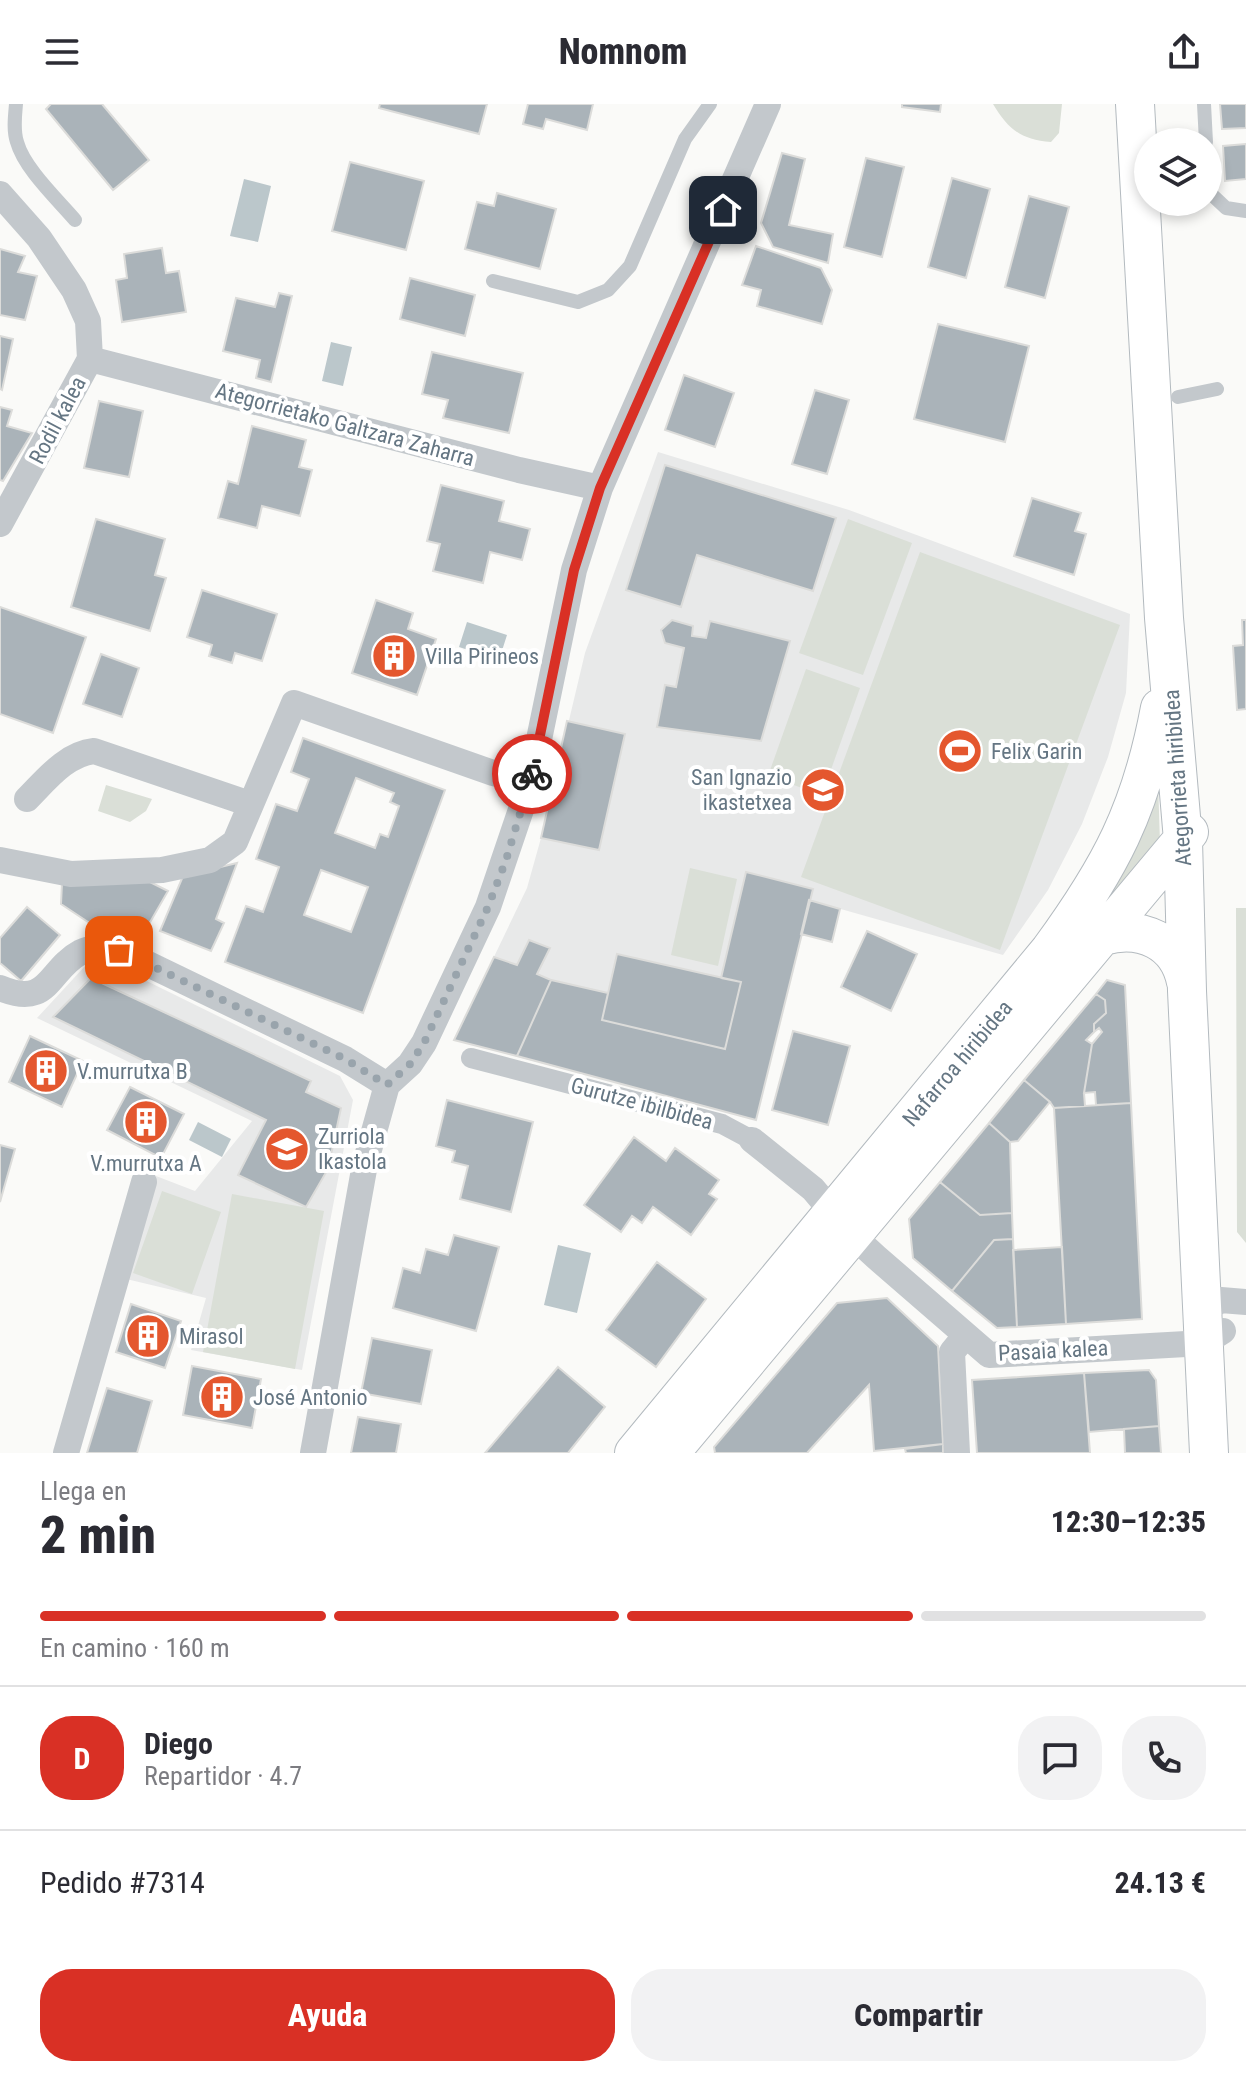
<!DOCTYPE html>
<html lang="es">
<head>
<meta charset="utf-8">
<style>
	:root { --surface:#fff; --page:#f2f2f3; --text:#2b2b33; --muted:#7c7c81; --line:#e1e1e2; --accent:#d93025 }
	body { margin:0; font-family:"Roboto Condensed",sans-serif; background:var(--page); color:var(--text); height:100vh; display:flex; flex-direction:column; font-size:30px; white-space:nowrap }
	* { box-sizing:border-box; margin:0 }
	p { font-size:26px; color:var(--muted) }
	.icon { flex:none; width:44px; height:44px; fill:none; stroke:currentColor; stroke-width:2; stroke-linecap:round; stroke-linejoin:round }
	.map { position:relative; height:1349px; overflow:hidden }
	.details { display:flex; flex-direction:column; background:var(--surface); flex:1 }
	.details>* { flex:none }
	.tools { position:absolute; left:1134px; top:24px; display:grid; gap:16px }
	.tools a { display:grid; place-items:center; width:88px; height:88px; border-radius:50%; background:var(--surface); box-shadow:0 4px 12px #0003; font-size:40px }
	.pin { position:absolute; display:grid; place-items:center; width:68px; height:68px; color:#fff; margin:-34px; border-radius:16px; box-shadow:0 4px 12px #0006 }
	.courier { position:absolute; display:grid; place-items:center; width:80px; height:80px; margin:-40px; border:6px solid #d93025; border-radius:50%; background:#fff; color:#222; box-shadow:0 2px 10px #0007 }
	.summary em { font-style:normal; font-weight:800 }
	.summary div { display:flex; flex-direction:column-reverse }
	.summary { display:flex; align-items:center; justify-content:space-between; height:136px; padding:0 40px }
	h1 { font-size:52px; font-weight:800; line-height:60px }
	.bar { display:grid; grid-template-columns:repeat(4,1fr); gap:12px 8px; align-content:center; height:96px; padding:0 40px }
	.bar i { height:10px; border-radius:6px; background:var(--line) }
	.bar .current { background:var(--accent) }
	.bar p { grid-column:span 4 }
	.line { display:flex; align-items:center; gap:20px; padding:0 40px; border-top:2px solid var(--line) }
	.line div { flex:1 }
	.round { display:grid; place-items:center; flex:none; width:84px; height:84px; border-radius:32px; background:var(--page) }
	.action { display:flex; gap:16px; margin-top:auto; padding:16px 40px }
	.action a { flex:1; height:92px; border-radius:32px; background:var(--accent); color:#fff; font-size:32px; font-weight:800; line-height:92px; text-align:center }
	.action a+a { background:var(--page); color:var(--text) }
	header { display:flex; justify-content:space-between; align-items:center; height:104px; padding:0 40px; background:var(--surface); font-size:36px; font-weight:800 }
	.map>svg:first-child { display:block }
	.built { fill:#e8e9e9 }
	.green { fill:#dadfd7 }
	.water { fill:#bbc7cb }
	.building { fill:#aab3b9; stroke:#dcdcda; stroke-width:2; fill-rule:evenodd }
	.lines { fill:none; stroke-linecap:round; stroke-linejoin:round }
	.secondary-casing { stroke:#b3babf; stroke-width:40 }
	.service { stroke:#c3c8cc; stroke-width:14 }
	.pedestrian { stroke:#c3c8cc; stroke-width:20 }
	.minor { stroke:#c3c8cc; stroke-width:26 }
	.secondary { stroke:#fff; stroke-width:38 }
	.done { stroke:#99a4ac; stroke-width:8; stroke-dasharray:0 14.4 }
	.route { stroke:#d93025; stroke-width:10 }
	.labels { text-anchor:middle; stroke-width:8; stroke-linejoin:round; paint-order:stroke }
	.street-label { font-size:22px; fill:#657683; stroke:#fff }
	.poi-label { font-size:22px; fill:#657683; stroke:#fff; text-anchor:start }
</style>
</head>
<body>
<header><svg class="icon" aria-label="menu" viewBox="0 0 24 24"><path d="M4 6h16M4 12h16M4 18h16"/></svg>Nomnom<svg class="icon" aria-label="share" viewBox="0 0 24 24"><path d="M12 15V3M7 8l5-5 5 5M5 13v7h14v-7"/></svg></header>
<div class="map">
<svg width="1246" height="1349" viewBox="0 0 1246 1349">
	<rect width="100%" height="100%" fill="#fafaf8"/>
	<!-- built -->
	<path class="built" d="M658,348L849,406L1130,510L1126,589L1108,653L1082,720L1048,786L1003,851L809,796L756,1016L454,936L527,784L541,734L585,549Z
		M106,857L340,972L353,996L302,1266L191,1246L206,1194L122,1174L156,1072L195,1087L252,1017L37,914L86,861Z"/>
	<!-- green -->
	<path class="green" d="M993,0H1062L1059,29L1051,38C1021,36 1008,25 993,0Z
		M848,415L912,439L863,571L799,549Z
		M920,448L1120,521L1000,846L801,773Z
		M806,565L860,584L822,691L768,672Z
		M1158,677L1160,739L1069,849Z
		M106,681L152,695L146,707L130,718L98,707Z
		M690,764L737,775L718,862L671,851Z
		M1236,804H1246V1139L1237,1128Z
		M162,1087L221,1108L192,1190L133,1169Z
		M232,1090L324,1107L295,1265L203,1248Z"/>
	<!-- water -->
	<path class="water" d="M244,75L271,82L258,138L230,132Z
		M331,238L352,243L343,282L322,277Z
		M467,518L507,531L499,556L459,543Z
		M198,1018L231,1035L222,1053L189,1036Z
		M558,1141L591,1149L577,1209L544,1201Z"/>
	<!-- building -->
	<path class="building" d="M51,0H102L149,56L113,86L46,5Z
		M380,0H487L479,30L379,4Z
		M528,0H593L587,26L546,15L543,25L523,20Z
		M902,0H941L940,8L902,3Z
		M1220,0H1246V24L1222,25Z
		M1246,40V75L1225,77L1223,42Z
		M782,49L805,55L789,121L833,130L828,159L773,143L761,119Z
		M866,54L904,63L882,153L844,143Z
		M350,58L424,77L406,146L332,127Z
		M952,74L990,85L966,174L928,163Z
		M497,89L556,105L540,165L465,145L477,98L494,102Z
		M1029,92L1069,103L1045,194L1005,183Z
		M756,142L821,164L832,186L822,220L757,202L761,186L742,181Z
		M162,144L166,169L179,167L186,208L122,218L116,176L127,174L124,150Z
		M0,145L25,152L18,168L37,172L25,216L0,211Z
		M410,174L475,191L465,232L400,215Z
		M279,189L292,192L271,278L256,274L260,256L223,247L236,194L275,203Z
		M938,220L1029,242L1005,338L914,315Z
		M0,232L13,235L2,286L0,285Z
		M432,248L523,269L509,329L443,314L448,296L422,290Z
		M684,271L734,289L715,343L665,326Z
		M815,286L849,296L827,370L792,360Z
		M99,297L143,307L129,373L84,364Z
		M0,303L12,306L7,322L32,329L3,377L0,376Z
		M252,322L306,336L299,363L312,366L300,412L262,402L257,424L218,414L228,377L238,380Z
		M665,361L836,414L813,487L697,451L681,503L626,486Z
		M441,381L504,397L499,417L530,425L522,456L490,448L483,479L433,467L440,440L427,437Z
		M1032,394L1081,409L1075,427L1086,430L1074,471L1014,452Z
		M96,415L165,435L155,471L166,474L150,527L71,503Z
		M202,486L277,510L262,557L235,549L232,559L209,552L212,541L187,533Z
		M376,496L413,509L408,525L436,535L417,591L352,569Z
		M0,503L86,533L53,629L0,610Z
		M672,516L693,522L692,532L706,534L710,517L790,537L761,637L657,623L665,581L676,583L684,544L665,539L661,526Z
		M1242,516H1246V605L1237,606L1233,542L1243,541Z
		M101,550L139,564L122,613L83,600Z
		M567,617L625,630L599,746L541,734Z
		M303,634L445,686L363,909L225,858L246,802L263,808L279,763L256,755L276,700L297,707L309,675L291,668ZM356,674L394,689L390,698L399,702L388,733L380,730L375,744L335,729ZM321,766L368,783L351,828L304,811Z
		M237,759L216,815L224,819L211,847L160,827L183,772Z
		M746,768L813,785L756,1016L517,952L551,876L608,889L602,916L725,945L741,878L721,874Z
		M148,777L168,787L141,834L114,821L91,820L61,800L62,779Z
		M809,796L840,805L832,838L801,830Z
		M27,803L60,831L21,877L0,859V834Z
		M867,827L917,850L891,907L841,883Z
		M529,836L550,844L537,870L551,876L517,952L454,936L494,853L517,861Z
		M617,850L741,878L725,945L602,916Z
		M91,874L311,977L306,988L341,1004L328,1065L306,1103L238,1071L266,1016L53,913Z
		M1107,876L1125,881L1131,999L1096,1001L1095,988L1084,989L1092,940L1102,928L1099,924L1094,928V920L1106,909L1105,896L1096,890Z
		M1096,890L1105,896L1106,909L1094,920V928L1086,936L1092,940L1084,989L1085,1002L1054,1004L1050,998L1024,976Z
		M793,927L850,942L828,1021L772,1006Z
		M30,932L83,957L62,1003L9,978Z
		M1024,976L1050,998L1018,1037L1010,1038L989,1019Z
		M130,983L184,1010L161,1054L107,1026Z
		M447,996L533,1018L511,1108L460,1095L468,1062L452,1058L455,1047L436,1042Z
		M1131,999L1142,1215L1066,1220L1054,1004Z
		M989,1019L1010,1038L1012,1109L980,1111L940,1078Z
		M634,1033L666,1057L675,1044L719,1076L709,1090L717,1095L691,1131L653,1103L642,1119L632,1112L621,1128L584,1101Z
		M0,1041L15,1045L0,1098Z
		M940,1078L980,1111L1012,1109L1013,1135L994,1136L952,1187L913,1154L909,1115Z
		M454,1131L499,1143L476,1227L393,1204L403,1164L420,1169L426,1145L448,1151Z
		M1013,1135L1017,1223L997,1224L952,1187L994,1136Z
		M1062,1143L1066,1220L1017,1223L1013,1146Z
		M657,1158L706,1195L656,1263L606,1226Z
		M887,1194L938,1242L943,1340L874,1347L869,1281L807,1349H715L714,1343L837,1199Z
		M131,1200L181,1217L165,1264L116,1248Z
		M372,1234L432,1246L421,1300L361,1289Z
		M192,1262L261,1275L252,1324L183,1311Z
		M558,1263L605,1303L568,1349H485Z
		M1149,1266L1156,1276L1159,1322L1089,1328L1084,1269Z
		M1084,1269L1090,1349H977L972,1276Z
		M107,1284L152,1297L137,1349H87Z
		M358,1313L401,1320L396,1349H351Z
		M1159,1322L1161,1349H1125L1124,1325Z
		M943,1340V1349H906L905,1345Z"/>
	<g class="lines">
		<!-- secondary casing -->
		<g class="secondary-casing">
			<path id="secondary" d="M1135,0L1164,514L1183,736L1187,887L1209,1349
				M1103,832C1141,821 1178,837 1186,878
				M634,1349L1050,846C1110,764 1141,706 1160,604
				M670,1349L1189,728"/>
		</g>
		<!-- service -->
		<path class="service" d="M16,0C15,12 13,26 17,38C24,64 57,95 75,116
			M1204,0L1206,38
			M1208,62L1210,89L1226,104L1246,107
			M493,177L578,198L608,186L630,162L685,35L710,0
			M1178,293L1217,285"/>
		<!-- pedestrian -->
		<path class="pedestrian" d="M471,954L722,1020L752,1036"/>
		<!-- minor -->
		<path class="minor" d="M0,90L39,134L74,186L88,217L90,255L0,420
			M90,255L519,366L600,384
			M27,695C46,676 66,650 94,647L250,700
			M0,756L71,770L162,766L210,756L235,738L294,599L493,669L530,679
			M0,884C50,905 47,866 81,848C94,842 106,844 119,846L345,955L387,981
			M752,1036L813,1085L851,1130L876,1153L989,1251L1204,1239L1223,1227
			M1203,1207L1221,1196L1246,1198
			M66,1349L144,1078
			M313,1349L365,1060L387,981L410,960L424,939L488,803L530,679L574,466L600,384L768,0
			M957,1349L952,1248L966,1231"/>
		<!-- secondary -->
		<use href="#secondary" class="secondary"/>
	</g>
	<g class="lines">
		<!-- done -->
		<path class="done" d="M119,846L345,955L387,981L410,960L424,939L488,803L506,756L532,670"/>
		<!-- route -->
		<path class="route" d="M532,670L574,466L600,384L723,106"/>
	</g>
	<!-- icons -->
	<defs>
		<g id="building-disc" transform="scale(2.3)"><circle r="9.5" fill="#e4572e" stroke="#fff"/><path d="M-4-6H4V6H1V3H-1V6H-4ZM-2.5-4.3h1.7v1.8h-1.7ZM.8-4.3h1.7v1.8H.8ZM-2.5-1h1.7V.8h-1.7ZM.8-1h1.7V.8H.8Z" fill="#fff"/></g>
		<g id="stadium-disc" transform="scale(2.3)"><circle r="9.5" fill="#e4572e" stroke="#fff"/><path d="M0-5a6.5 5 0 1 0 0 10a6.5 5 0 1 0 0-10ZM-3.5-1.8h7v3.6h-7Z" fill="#fff"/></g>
		<g id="school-disc" transform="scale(2.3)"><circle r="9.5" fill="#e4572e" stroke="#fff"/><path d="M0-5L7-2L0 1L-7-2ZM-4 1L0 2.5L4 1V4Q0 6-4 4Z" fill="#fff"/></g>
	</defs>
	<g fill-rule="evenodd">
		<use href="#building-disc" x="394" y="552"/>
		<use href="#stadium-disc" x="960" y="647"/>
		<use href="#school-disc" x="823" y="686"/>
		<use href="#building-disc" x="46" y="967"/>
		<use href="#building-disc" x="146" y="1018"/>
		<use href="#school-disc" x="287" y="1045"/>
		<use href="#building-disc" x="148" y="1232"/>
		<use href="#building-disc" x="222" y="1293"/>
	</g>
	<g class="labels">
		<!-- street labels -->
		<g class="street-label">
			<text transform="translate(57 316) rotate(-62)" y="8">Rodil kalea</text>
			<text transform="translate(345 320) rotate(15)" y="8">Ategorrietako Galtzara Zaharra</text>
			<text transform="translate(1177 674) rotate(-94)" y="8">Ategorrieta hiribidea</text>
			<text transform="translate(957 959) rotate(-50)" y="8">Nafarroa hiribidea</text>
			<text transform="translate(642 999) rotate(15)" y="8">Gurutze ibilbidea</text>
			<text transform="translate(1053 1246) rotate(-3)" y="8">Pasaia kalea</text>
		</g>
		<!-- poi labels -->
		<g class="poi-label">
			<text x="425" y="560">Villa Pirineos</text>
			<text x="991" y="655">Felix Garin</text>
			<text x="792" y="681" text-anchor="end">San Ignazio<tspan x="792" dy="25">ikastetxea</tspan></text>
			<text x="77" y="975">V.murrutxa B</text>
			<text x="318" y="1040">Zurriola<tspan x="318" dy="25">Ikastola</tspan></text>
			<text x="146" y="1067" text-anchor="middle">V.murrutxa A</text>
			<text x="179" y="1240">Mirasol</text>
			<text x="253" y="1301">José Antonio</text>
		</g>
	</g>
</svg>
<div class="tools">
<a><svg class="icon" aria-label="layers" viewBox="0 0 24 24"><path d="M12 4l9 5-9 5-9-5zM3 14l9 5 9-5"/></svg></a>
</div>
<div class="pin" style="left:119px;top:846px;background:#ea580c"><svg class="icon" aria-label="bag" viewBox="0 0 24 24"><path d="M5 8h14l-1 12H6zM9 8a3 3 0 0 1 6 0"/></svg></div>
<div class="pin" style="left:723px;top:106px;background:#1f2937"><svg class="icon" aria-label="home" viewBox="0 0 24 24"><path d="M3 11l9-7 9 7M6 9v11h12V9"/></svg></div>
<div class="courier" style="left:532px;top:670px"><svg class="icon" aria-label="bike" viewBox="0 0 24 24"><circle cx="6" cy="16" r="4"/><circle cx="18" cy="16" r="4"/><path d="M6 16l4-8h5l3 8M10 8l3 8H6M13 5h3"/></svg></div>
</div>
<section class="details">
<div class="summary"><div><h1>2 min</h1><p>Llega en</p></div><em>12:30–12:35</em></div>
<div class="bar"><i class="current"></i><i class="current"></i><i class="current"></i><i></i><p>En camino · 160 m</p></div>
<div class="line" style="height:144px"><b class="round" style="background:var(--accent);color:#fff">D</b><div><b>Diego</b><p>Repartidor · 4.7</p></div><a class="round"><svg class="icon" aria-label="chat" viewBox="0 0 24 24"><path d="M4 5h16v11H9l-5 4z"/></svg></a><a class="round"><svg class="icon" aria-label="phone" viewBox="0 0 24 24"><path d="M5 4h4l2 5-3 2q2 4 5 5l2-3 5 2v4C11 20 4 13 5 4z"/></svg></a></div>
<div class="line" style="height:104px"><div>Pedido #7314</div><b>24.13 €</b></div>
<div class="action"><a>Ayuda</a><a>Compartir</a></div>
</section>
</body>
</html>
